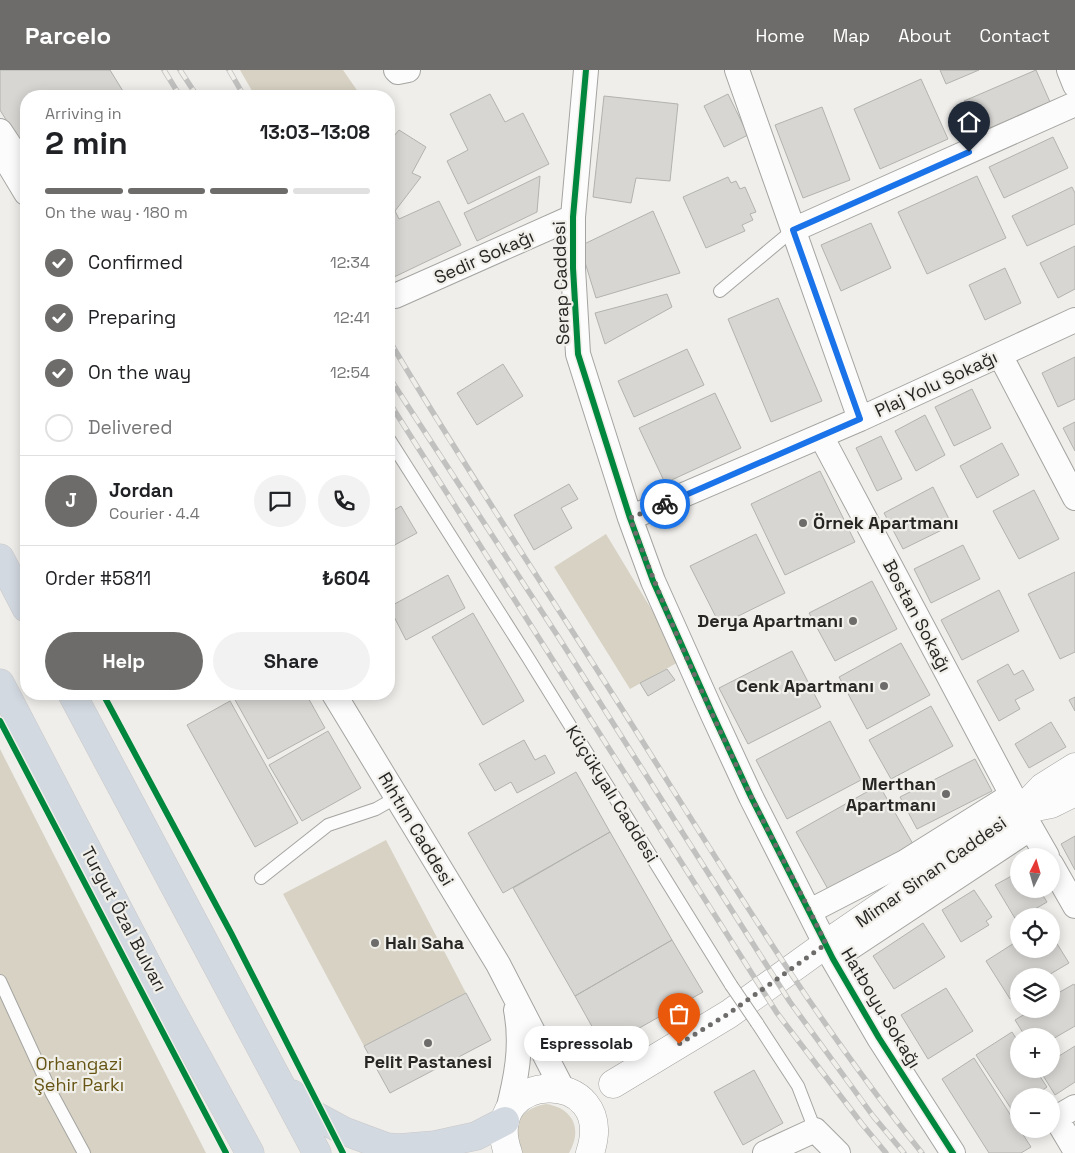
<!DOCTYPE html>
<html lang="en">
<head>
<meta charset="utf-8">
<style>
	:root { --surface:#fff; --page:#f2f2f2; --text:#202124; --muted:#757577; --line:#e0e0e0; --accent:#6d6c6a }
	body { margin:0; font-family:"Space Grotesk",sans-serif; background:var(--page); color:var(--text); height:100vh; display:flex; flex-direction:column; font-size:19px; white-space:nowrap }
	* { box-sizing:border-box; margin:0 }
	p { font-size:16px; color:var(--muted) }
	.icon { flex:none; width:28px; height:28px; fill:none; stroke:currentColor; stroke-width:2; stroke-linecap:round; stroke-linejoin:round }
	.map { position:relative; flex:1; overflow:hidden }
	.side { position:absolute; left:20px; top:20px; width:375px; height:610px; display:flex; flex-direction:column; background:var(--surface); border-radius:20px; box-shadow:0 2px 12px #0003 }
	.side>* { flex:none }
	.needle { width:32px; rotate:5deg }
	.controls { position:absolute; left:1010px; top:778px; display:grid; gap:10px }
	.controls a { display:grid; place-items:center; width:50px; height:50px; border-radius:50%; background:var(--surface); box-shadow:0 2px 12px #0003; font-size:25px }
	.pin { position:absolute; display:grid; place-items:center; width:42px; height:42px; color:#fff; margin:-51px -21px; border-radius:50% 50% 50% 0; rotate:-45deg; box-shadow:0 0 5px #0007 }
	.pin .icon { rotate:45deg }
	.courier { position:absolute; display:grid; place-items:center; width:50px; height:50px; margin:-25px; border:4px solid #1a73e8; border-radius:50%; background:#fff; color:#222; box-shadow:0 1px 6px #0007 }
	.bubble { position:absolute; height:35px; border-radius:18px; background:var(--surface); box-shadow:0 2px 12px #0003; font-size:16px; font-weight:700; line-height:35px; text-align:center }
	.headline em { font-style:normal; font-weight:700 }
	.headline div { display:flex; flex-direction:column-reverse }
	.headline { display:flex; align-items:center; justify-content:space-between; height:85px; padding:0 25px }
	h1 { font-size:32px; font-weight:700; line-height:38px }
	.bar { display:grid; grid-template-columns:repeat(4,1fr); gap:8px 5px; align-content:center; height:60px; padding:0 25px }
	.bar i { height:6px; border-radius:4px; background:var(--line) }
	.bar .on { background:var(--accent) }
	.bar p { grid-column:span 4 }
	.line { display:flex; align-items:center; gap:12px; padding:0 25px; border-top:1px solid var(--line) }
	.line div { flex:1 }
	.round { display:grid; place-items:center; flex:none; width:52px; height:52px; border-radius:26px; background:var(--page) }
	ol { padding:0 25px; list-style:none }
	li { display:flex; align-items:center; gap:15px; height:55px }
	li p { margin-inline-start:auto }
	li .icon { padding:5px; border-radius:50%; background:var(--accent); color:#fff; stroke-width:4 }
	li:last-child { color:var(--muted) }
	li i { width:28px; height:28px; border:2px solid var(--line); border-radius:50% }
	.primary-button { display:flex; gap:10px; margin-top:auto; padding:10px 25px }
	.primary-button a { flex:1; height:58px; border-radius:30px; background:var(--accent); color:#fff; font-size:20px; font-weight:700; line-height:58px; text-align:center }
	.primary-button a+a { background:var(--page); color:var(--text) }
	header { display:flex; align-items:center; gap:30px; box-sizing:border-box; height:70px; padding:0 25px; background:var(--accent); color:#fff }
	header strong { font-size:24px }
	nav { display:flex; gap:28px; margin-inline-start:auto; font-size:18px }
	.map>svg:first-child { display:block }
	.green { fill:#d7d2c3 }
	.building { fill:#d7d6d3; stroke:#b2b2af }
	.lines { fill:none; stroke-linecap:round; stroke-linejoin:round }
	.lane-casing { stroke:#a4a4a1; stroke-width:14 }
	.street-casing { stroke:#a4a4a1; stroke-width:26 }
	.secondary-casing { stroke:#a4a4a1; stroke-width:29 }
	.highway-casing { stroke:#cac9c8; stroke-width:29 }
	.lane { stroke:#fdfcfc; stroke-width:12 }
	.street { stroke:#fdfcfc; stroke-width:24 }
	.secondary { stroke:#fdfcfc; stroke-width:28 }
	.highway { stroke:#d3d9e1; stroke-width:28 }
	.rail-casing { stroke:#c1c1c0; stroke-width:5.5 }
	.rail { stroke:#f1efe9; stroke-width:4; stroke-dasharray:11; stroke-linecap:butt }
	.lane-bridge-casing { stroke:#a4a4a1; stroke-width:14; stroke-linecap:butt }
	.lane-bridge { stroke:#fdfcfc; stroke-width:12 }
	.cycleway-casing { stroke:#f1efe9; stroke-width:9 }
	.cycleway { stroke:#00873e; stroke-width:6 }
	.done { stroke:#6d6c6a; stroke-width:5; stroke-dasharray:0 9 }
	.route { stroke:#1a73e8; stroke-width:6 }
	.poi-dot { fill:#6d6c6a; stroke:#f1efe9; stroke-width:2 }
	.labels { text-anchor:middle; stroke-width:4.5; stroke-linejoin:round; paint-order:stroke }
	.street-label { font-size:18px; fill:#272624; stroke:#f1efe9 }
	.poi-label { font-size:18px; font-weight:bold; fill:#272624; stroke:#f1efe9; text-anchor:end }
	.park-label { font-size:18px; fill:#675515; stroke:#f1efe9 }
</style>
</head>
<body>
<header>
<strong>Parcelo</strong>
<nav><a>Home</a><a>Map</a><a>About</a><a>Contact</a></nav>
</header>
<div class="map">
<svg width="1075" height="1083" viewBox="0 0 1075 1083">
	<rect width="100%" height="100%" fill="#efeeeb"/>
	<!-- green -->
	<path class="green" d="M240,0H343L361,26H255Z
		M606,464L682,590L630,619L554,497Z
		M0,679L206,1083H0Z
		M386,770L466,923L364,976L283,824Z
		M546,1034C573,1038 583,1059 569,1083H523C507,1060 520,1038 546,1034Z"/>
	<!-- building -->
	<path class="building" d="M0,0H110L126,26H26V82L0,40Z
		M940,0H979L946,14Z
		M1036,0L1050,32L978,63L964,31Z
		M921,9L948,69L880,99L854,39Z
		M490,24L505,52L523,43L549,94L468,134L447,91L468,80L450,44Z
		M728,24L748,65L724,77L704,36Z
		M604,26L678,34L670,111L636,108L631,133L593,127Z
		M822,37L850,110L803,128L775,55Z
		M399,60L426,77L412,103L421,107L395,141L399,149L439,131L461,175L392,208L389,202V72Z
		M1053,67L1068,98L1004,128L989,97Z
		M540,106L537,142L477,171L464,143Z
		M977,106L1006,168L927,204L898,142Z
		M728,107L731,113L736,111L740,119L745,117L756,142L750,144L753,150L742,155L745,161L706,178L683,127Z
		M1072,117L1075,123V154L1027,176L1012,146Z
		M653,141L680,203L596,228L580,176Z
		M871,153L891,198L841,221L821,175Z
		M1075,176V219L1058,228L1040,193Z
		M1005,198L1021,233L985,250L969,215Z
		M667,224L672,237L605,274L595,243Z
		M778,228L822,331L771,352L728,249Z
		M687,279L704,315L634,347L618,311Z
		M1075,287V329L1058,337L1042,303Z
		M503,294L523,326L477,355L457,323Z
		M972,319L991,358L954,376L935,337Z
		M715,323L741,378L665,413L639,358Z
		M925,345L945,385L916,401L895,361Z
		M1075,352V381L1063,358Z
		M881,366L902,409L877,421L856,378Z
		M1002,373L1019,405L977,428L960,396Z
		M820,401L855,472L785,505L751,434Z
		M569,414L578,429L561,438L572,458L534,480L514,445Z
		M933,417L952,455L903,479L884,443Z
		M1034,420L1059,469L1019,489L993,441Z
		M401,436L417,463L389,478V443Z
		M756,464L785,523L720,555L690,496Z
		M963,475L980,509L931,533L914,499Z
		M1075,502V582L1060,589L1028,524Z
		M448,505L465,538L406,570L389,537Z
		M872,511L897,559L835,591L809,543Z
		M999,520L1019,561L962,590L941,550Z
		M473,543L524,631L483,655L432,567Z
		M901,573L930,625L867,659L839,607Z
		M792,581L821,637L748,674L719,618Z
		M1008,594L1014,605L1023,600L1034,620L1015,630L1020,639L999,651L977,611Z
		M667,599L675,610L648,626L640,613Z
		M242,624H306L325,658L268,689L234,628Z
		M1075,627V641L1069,630Z
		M230,631L298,753L255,777L187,655Z
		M931,636L953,676L891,709L869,670Z
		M830,651L861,710L787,749L756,690Z
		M1051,652L1066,677L1029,698L1015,674Z
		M328,661L361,718L302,751L269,695Z
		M524,670L535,690L545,685L555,703L517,723L511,712L495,721L479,694Z
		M975,689L992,721L917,759L900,727Z
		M576,702L610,762L503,823L468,763Z
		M879,715L913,774L829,821L796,762Z
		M610,762L672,870L575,926L513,818Z
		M1075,766V800L1061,774Z
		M1019,802V819H1039L1047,832L1023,846H1019V849L1016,850L995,815Z
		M974,820L992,847L986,851L989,855L961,872L942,840Z
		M923,853L945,887L894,919L873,886Z
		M1051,864L1069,893L1047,906H1019V924L1010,929L986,891L1019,870V879H1051Z
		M672,870L703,922L604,978L575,926Z
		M1074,914L1075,916V956L1051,970V966H1025L1015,950L1033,939H1051V927Z
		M946,918L973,961L928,989L901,945Z
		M466,923L491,970L390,1023L364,976Z
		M1012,962L1019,973V999H1035L1047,1017L1034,1026H1019V1036L1012,1040L976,985Z
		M1075,976V1012L1055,1025L1039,999H1051V991Z
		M974,988L1031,1077L1021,1083H989L942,1009Z
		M754,1000L783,1053L743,1075L714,1022Z"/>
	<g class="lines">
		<!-- lane casing -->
		<g class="lane-casing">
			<path id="lane" d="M720,221L793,160
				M389,369L527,586L731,915
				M261,808L328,755L376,739L397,727
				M0,911L52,1024L84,1083
				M757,953L798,1016L815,1060"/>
		</g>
		<!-- street casing -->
		<g class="street-casing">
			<path id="street" d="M396,0L398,2L408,0
				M586,0L573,147V198L578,284L630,448L653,511L713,645L751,727L833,889L879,968L953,1083
				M737,0L860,349
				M1069,0L1075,15
				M0,61L20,91
				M0,80L26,123
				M793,160L1075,34
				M395,226L573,147
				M1000,285L1075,428
				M821,366L1012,725L1047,786
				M630,448L860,349L1075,250
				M334,624L498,894L563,1020
				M1051,794L1075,836
				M810,841L905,792L1012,725
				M833,889L1031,758
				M1075,1037L1056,1048L1075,1080
				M507,1044C516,1010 523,976 516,940
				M815,1060L838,1083
				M765,1083L815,1060"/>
		</g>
		<!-- secondary casing -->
		<g class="secondary-casing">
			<path id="secondary" d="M1021,740L1051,734L1075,722
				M613,1014L729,944L826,874L1021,740L1043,717L1075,697
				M508,1083C478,999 619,995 590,1083"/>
		</g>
		<!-- highway casing -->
		<g class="highway-casing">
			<path id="highway" d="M0,488L26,538
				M0,613L162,923L250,1083
				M72,624L317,1083
				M292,1024L305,1040L344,1061L387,1077L399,1078L435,1075L476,1066L505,1051"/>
		</g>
		<!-- lane -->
		<use href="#lane" class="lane"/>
		<!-- street -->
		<use href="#street" class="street"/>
		<!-- secondary -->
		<use href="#secondary" class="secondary"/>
		<!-- highway -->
		<use href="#highway" class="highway"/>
		<!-- rail casing -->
		<g class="rail-casing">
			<path id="rail" d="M164,0L180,26
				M180,0L197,26
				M229,0L244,26
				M389,270C465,399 549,523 629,650C722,797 812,947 922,1083
				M389,307L559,568L790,932L873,1046L904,1083
				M389,332L777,943L862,1054L886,1083"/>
		</g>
		<!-- rail -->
		<use href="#rail" class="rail"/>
		<!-- lane-bridge casing -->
		<g class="lane-bridge-casing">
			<path id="lane-bridge" d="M731,915L757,953"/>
		</g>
		<!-- lane-bridge -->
		<use href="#lane-bridge" class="lane-bridge"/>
		<!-- cycleway casing -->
		<g class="cycleway-casing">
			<path id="cycleway" d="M586,0L573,147V198L578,284L630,448L653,511L713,645L751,727L833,889L879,968L953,1083
				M103,624L231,863L343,1083
				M0,651L226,1083"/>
		</g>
		<!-- cycleway -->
		<use href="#cycleway" class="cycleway"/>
	</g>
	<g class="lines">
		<!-- done -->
		<path class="done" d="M665,434L630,448C665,543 707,635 751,726C775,776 802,824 826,874L728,944L679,974"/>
		<!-- route -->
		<path class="route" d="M665,434L860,349L793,160L969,82"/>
	</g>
	<!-- markers -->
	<g class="poi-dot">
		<circle cx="803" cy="453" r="5"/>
		<circle cx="853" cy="551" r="5"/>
		<circle cx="884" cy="616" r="5"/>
		<circle cx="946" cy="724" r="5"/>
		<circle cx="375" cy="873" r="5"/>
		<circle cx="428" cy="973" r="5"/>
	</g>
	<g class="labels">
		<!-- street labels -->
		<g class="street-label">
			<text transform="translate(484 187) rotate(-24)" y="6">Sedir Sokağı</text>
			<text transform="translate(561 213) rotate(-92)" y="6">Serap Caddesi</text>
			<text transform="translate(936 314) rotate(-25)" y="6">Plaj Yolu Sokağı</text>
			<text transform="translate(917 546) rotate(62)" y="6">Bostan Sokağı</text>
			<text transform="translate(612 724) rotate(58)" y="6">Küçükyalı Caddesi</text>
			<text transform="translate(416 759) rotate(59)" y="6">Rıhtım Caddesi</text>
			<text transform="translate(931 802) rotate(-35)" y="6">Mimar Sinan Caddesi</text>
			<text transform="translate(124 849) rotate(62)" y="6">Turgut Özal Bulvarı</text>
			<text transform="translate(881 938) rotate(59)" y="6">Hatboyu Sokağı</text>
		</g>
		<!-- poi labels -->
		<g class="poi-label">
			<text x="813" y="459" text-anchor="start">Örnek Apartmanı</text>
			<text x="843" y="557">Derya Apartmanı</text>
			<text x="874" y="622">Cenk Apartmanı</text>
			<text x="936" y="720">Merthan<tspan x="936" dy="21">Apartmanı</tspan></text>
			<text x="385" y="879" text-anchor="start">Halı Saha</text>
			<text x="428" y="998" text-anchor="middle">Pelit Pastanesi</text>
		</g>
		<!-- park labels -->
		<g class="park-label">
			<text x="79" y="1000">Orhangazi<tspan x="79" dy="21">Şehir Parkı</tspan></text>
		</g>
	</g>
</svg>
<div class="controls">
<a><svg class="needle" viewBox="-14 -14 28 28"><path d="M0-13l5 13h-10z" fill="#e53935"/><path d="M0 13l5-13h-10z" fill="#757577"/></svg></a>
<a><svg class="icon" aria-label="locate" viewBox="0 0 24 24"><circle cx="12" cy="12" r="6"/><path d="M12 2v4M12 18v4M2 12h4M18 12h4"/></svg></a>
<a><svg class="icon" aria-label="layers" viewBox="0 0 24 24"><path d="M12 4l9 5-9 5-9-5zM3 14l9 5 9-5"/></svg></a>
<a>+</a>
<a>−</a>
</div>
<div class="pin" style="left:679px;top:974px;background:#ea580c"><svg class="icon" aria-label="bag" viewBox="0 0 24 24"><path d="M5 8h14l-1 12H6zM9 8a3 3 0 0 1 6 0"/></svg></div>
<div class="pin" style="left:969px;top:82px;background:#1f2937"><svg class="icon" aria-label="home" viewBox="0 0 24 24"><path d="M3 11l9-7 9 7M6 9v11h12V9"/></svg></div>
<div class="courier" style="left:665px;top:434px"><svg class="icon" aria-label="bike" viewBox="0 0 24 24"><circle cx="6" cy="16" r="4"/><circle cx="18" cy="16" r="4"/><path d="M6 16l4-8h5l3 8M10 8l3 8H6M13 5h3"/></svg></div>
<div class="bubble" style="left:524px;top:956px;width:125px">Espressolab</div>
<section class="side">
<div class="headline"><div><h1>2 min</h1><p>Arriving in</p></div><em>13:03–13:08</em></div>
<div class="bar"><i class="on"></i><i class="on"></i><i class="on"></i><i></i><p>On the way · 180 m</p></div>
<ol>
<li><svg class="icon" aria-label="check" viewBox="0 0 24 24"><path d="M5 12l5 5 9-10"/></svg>Confirmed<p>12:34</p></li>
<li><svg class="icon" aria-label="check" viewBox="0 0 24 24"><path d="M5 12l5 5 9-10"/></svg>Preparing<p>12:41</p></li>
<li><svg class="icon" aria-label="check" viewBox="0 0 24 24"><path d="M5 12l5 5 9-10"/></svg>On the way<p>12:54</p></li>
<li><i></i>Delivered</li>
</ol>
<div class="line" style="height:90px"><b class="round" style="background:var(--accent);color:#fff">J</b><div><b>Jordan</b><p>Courier · 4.4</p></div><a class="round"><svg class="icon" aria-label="chat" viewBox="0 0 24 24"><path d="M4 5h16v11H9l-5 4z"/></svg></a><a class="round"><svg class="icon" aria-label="phone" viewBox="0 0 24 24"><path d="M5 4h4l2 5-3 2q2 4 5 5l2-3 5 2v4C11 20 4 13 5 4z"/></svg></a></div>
<div class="line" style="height:65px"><div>Order #5811</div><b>₺604</b></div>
<div class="primary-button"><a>Help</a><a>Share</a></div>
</section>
</div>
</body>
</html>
